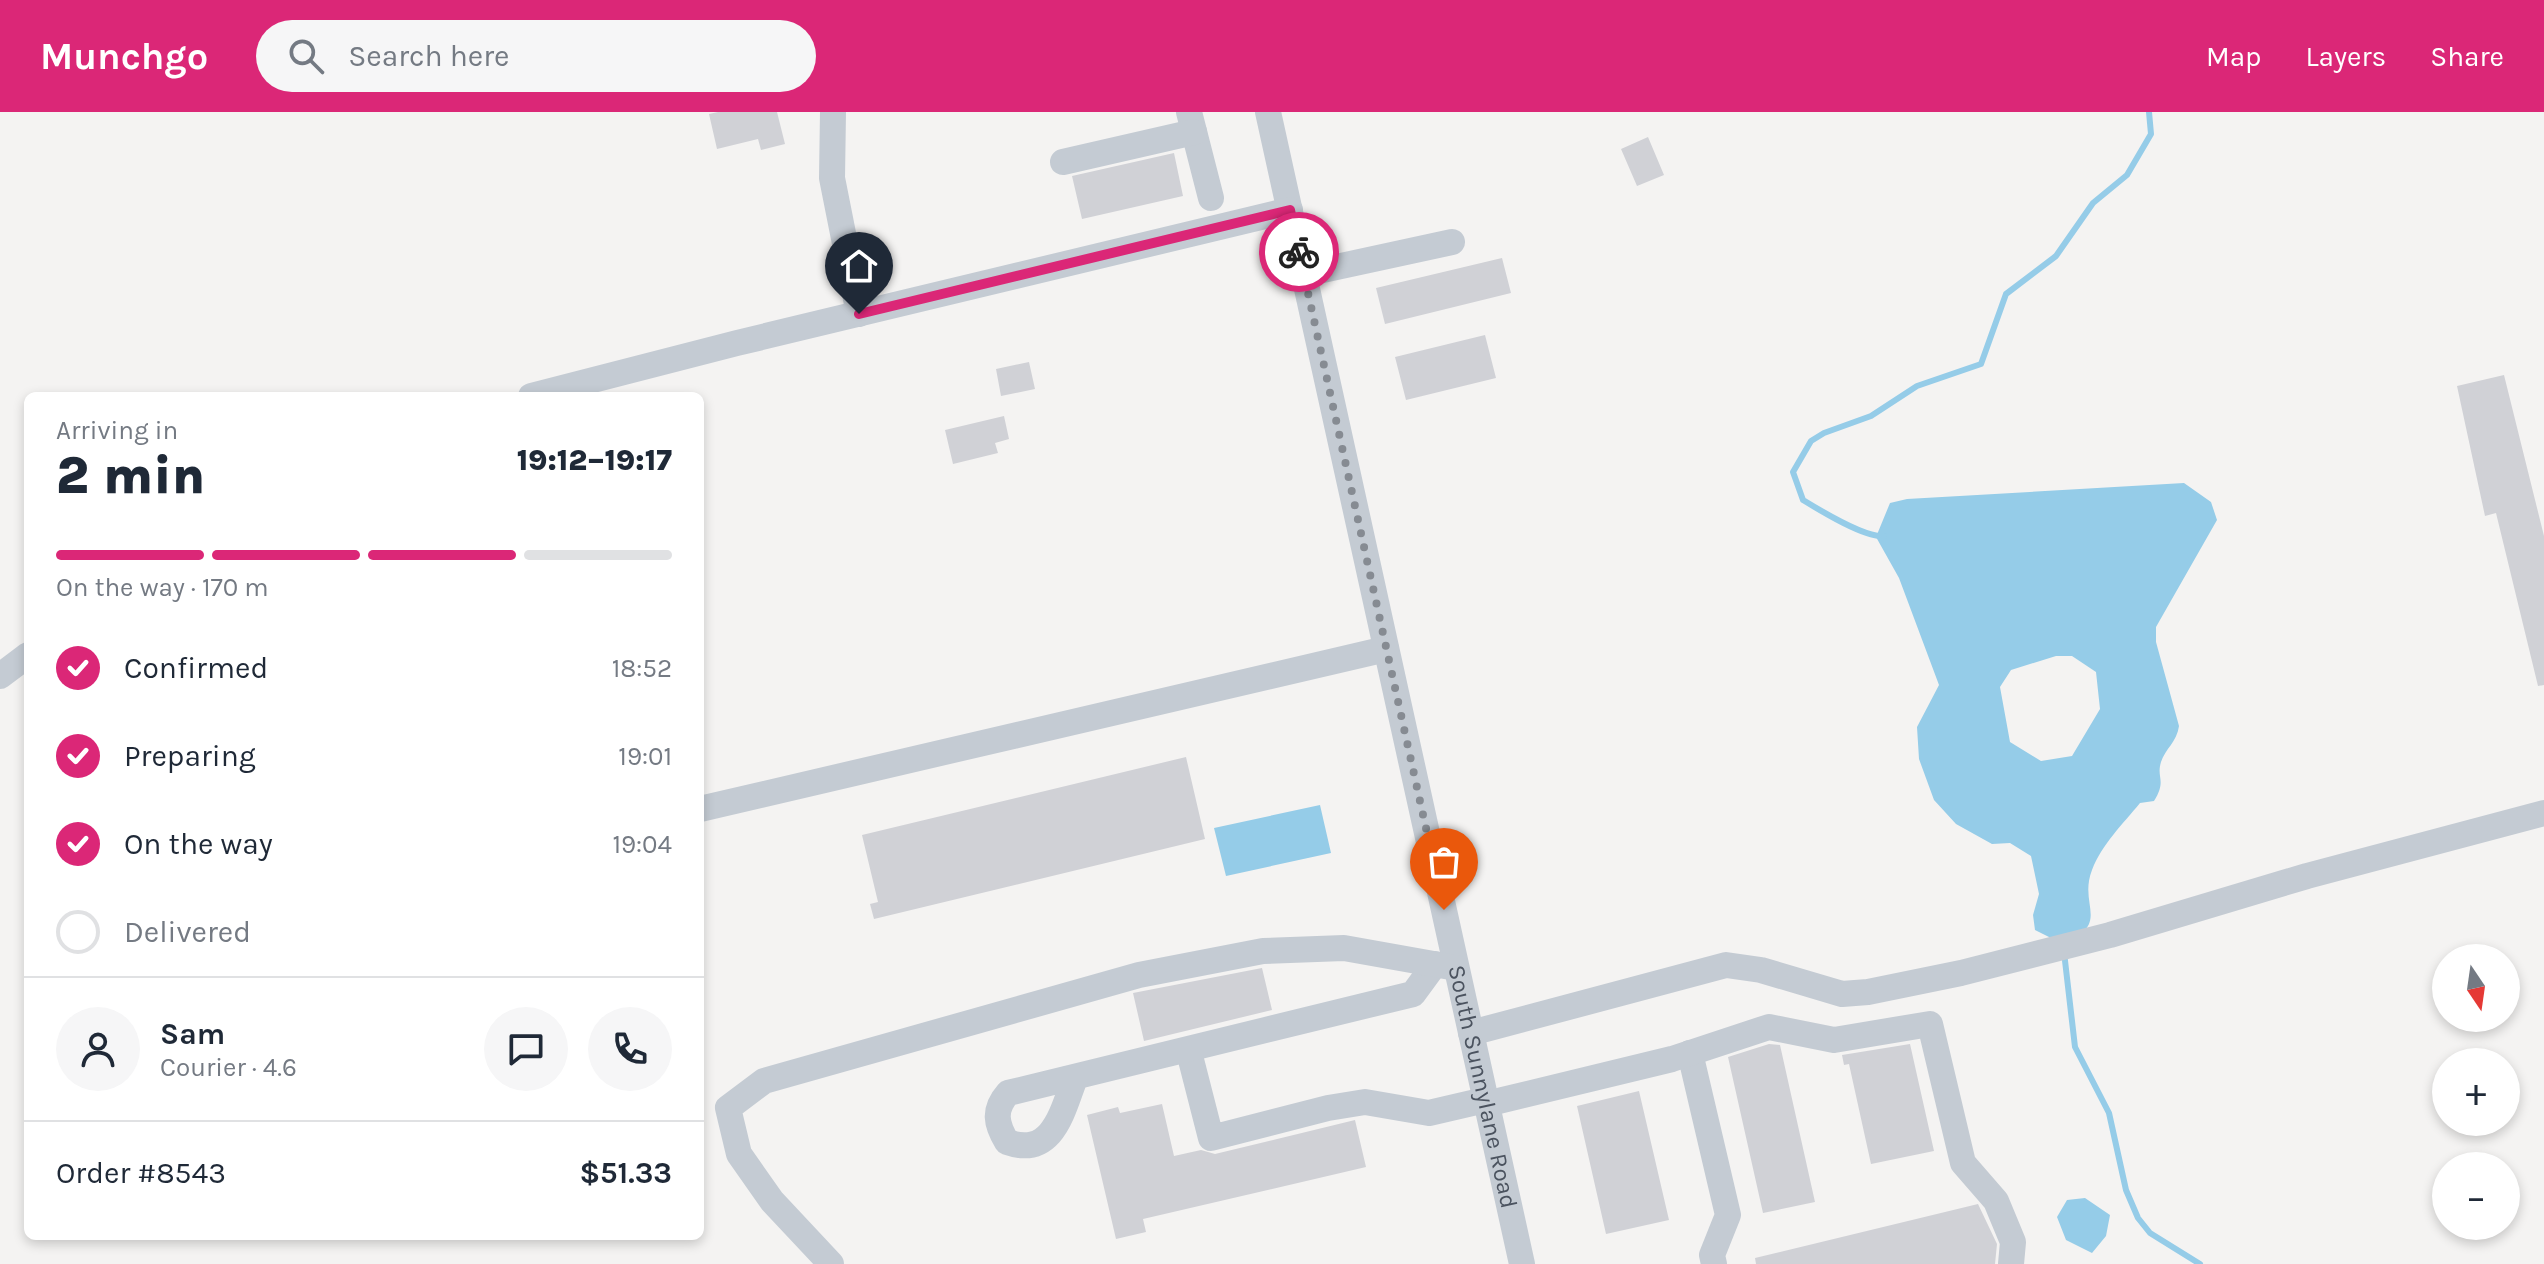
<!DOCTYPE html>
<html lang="en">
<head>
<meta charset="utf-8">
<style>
	:root { --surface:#fff; --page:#f6f6f7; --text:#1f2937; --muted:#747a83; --line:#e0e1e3; --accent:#db2777 }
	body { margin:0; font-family:Karla,sans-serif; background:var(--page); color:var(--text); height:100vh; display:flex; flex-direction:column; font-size:30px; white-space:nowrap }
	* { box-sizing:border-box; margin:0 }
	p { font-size:26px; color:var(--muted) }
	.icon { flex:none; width:44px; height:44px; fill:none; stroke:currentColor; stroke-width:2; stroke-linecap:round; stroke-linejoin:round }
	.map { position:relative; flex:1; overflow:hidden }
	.sheet { position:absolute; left:24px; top:280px; width:680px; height:848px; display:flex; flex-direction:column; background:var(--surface); border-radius:12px; box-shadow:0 4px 12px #0003 }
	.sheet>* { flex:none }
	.needle { width:52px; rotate:167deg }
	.fabs { position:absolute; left:2432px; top:832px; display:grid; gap:16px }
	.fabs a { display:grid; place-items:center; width:88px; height:88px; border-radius:50%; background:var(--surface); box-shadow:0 4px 12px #0003; font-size:40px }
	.pin { position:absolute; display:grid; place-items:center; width:68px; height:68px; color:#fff; margin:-82px -34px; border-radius:50% 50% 50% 0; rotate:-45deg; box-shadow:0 0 8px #0007 }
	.pin .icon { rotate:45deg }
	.courier { position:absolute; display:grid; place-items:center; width:80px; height:80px; margin:-40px; border:6px solid #db2777; border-radius:50%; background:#fff; color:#222; box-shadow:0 2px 10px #0007 }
	.overview em { font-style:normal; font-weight:800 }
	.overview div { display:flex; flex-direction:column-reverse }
	.overview { display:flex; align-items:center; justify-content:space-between; height:136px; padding:0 32px }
	h1 { font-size:52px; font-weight:800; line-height:60px }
	.bar { display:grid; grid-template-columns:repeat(4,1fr); gap:12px 8px; align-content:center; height:96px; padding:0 32px }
	.bar i { height:10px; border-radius:6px; background:var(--line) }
	.bar .on { background:var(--accent) }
	.bar p { grid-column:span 4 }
	.line { display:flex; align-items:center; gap:20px; padding:0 32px; border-top:2px solid var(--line) }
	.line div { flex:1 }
	.round { display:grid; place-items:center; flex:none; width:84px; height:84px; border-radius:42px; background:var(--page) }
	ol { padding:0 32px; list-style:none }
	li { display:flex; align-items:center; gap:24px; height:88px }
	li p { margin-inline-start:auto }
	li .icon { padding:8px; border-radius:50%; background:var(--accent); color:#fff; stroke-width:4 }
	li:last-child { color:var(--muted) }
	li i { width:44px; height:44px; border:4px solid var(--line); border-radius:50% }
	header { display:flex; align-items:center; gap:48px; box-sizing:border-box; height:112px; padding:0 40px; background:var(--accent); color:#fff }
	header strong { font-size:38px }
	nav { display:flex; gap:44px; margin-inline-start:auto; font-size:28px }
	.search { width:560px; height:72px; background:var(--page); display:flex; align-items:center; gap:20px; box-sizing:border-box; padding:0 28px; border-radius:44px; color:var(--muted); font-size:30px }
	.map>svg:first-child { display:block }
	.water { fill:#95cce8; fill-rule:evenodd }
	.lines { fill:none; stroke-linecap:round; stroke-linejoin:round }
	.stream { stroke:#95cce8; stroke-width:6 }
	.building { fill:#d0d1d6 }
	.minor { stroke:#c4cbd3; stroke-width:26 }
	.done { stroke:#868b92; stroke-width:8; stroke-dasharray:0 14.4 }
	.route { stroke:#db2777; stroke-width:10 }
	.labels { text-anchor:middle; stroke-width:6; stroke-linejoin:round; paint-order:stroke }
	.street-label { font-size:24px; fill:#4b535f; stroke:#fff }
</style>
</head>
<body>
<header>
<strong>Munchgo</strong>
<div class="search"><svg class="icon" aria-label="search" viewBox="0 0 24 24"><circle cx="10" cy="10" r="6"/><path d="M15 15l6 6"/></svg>Search here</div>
<nav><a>Map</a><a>Layers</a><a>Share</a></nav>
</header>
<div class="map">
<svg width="2544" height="1152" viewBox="0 0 2544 1152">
	<rect width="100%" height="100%" fill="#f4f3f2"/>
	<!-- water -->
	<path class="water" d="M2184,371L2211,390L2217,408L2156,515V530L2179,614C2177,630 2165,637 2161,650C2156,666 2167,668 2154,689L2140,691C2123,712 2102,732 2092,758C2078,794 2112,811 2063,832L2035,818L2033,803L2039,782L2031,744L2010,731L1992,732L1956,712L1934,688L1919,647L1917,615L1939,573L1899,466L1876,425L1890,391L1907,387ZM2056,544H2072L2096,560L2100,597L2072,644L2041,649L2010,630L2000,575L2011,558Z
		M1320,693L1331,741L1226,764L1214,716Z
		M2085,1086L2110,1103L2106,1124L2092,1141L2066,1128L2057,1105L2067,1088Z"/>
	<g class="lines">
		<!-- stream -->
		<path class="stream" d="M1884,424C1865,426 1821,399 1803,388L1793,360L1811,329L1824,321L1871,304L1917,274L1981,252L2006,182L2056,144L2093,91L2127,63L2151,22L2149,0
			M2064,840L2075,935L2109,1001L2126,1078L2138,1106L2150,1121L2200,1152"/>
	</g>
	<!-- building -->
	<path class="building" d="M718,0H777L785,32L761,38L758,27L717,37L709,2Z
		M1648,25L1664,63L1637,74L1621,37Z
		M1174,41L1183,84L1082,107L1072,64Z
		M1502,146L1511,181L1385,212L1376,176Z
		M1485,223L1496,266L1406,288L1395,245Z
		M1029,250L1035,277L1001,284L996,257Z
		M2504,263L2544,424V573L2538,574L2496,401L2485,404L2457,274Z
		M1004,304L1009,327L995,331L998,341L953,352L945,318Z
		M1186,645L1205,727L874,807L870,792L878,790L862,723Z
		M1262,856L1272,898L1144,929L1133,881Z
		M1769,932L1780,933L1815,1090L1763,1101L1728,945Z
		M1910,932L1934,1039L1871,1052L1849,952L1844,953L1842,943Z
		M1639,979L1669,1108L1606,1122L1577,994Z
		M1162,992L1174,1044L1201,1038L1215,1042L1355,1008L1366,1055L1143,1107L1146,1120L1116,1127L1087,1003L1118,995L1120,1001Z
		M1978,1092L1997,1132L1995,1152H1756L1755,1146Z"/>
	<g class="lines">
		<!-- minor -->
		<g class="minor">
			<path d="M833,0L832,66L859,202"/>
			<path d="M1189,0L1211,86"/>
			<path id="s1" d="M1268,0L1522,1152"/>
			<path d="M1063,50L1194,20"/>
			<path d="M1304,162L1452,130"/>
			<path d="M531,284L737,231L1290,98"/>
			<path d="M0,564L28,543"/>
			<path d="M700,697L1386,537"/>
			<path d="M1471,921L1726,853L1761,858L1842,882L1868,880L1961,861L2110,823L2307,764L2544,701"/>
			<path d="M1189,940L1211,1026L1328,996L1365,990L1429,1001L1485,988"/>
			<path d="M1690,941L1728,1103L1712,1143L1714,1152"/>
			<path d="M1075,966C1062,1000 1053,1046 1007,1030C996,1012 993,998 1008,981L1413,882L1435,852"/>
			<path d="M1486,992L1672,947L1769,915L1834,928L1930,912L1963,1051L1996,1089L2013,1130L2011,1152"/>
			<path d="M831,1152L772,1089L739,1042L728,996L764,969L1139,863L1263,839L1344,836L1456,856"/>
		</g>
	</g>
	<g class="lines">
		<!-- done -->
		<path class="done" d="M1299,140L1444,798"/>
		<!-- route -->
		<path class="route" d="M859,202L1290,98L1299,140"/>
	</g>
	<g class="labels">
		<!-- street labels -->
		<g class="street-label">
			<text dy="8" stroke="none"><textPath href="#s1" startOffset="998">South Sunnylane Road</textPath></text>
		</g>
	</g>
</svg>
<div class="fabs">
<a><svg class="needle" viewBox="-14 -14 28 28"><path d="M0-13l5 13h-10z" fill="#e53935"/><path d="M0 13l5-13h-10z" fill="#747a83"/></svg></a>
<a>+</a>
<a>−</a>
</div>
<div class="pin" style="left:1444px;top:798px;background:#ea580c"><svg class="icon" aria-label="bag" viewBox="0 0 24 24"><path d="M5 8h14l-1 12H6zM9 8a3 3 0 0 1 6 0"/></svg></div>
<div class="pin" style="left:859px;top:202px;background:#1f2937"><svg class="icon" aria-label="home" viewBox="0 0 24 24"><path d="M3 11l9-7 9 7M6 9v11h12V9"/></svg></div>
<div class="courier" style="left:1299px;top:140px"><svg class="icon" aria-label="bike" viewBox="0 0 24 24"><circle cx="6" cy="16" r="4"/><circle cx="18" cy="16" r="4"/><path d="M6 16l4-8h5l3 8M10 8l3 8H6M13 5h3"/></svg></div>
<section class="sheet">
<div class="overview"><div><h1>2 min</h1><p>Arriving in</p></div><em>19:12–19:17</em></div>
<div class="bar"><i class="on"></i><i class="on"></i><i class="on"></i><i></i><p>On the way · 170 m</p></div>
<ol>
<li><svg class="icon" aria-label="check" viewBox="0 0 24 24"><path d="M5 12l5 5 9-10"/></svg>Confirmed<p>18:52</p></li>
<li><svg class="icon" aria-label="check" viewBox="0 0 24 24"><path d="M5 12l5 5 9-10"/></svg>Preparing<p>19:01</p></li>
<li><svg class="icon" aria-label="check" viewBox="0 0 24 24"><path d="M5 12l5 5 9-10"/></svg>On the way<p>19:04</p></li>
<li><i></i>Delivered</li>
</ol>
<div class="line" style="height:144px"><a class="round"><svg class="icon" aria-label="person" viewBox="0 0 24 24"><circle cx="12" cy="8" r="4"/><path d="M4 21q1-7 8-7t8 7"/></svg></a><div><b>Sam</b><p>Courier · 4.6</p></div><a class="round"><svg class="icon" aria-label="chat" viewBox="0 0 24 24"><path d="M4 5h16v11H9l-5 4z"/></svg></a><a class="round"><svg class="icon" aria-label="phone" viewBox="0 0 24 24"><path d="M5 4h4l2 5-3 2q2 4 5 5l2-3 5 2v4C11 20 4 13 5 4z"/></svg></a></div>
<div class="line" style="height:104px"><div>Order #8543</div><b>$51.33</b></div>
</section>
</div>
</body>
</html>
